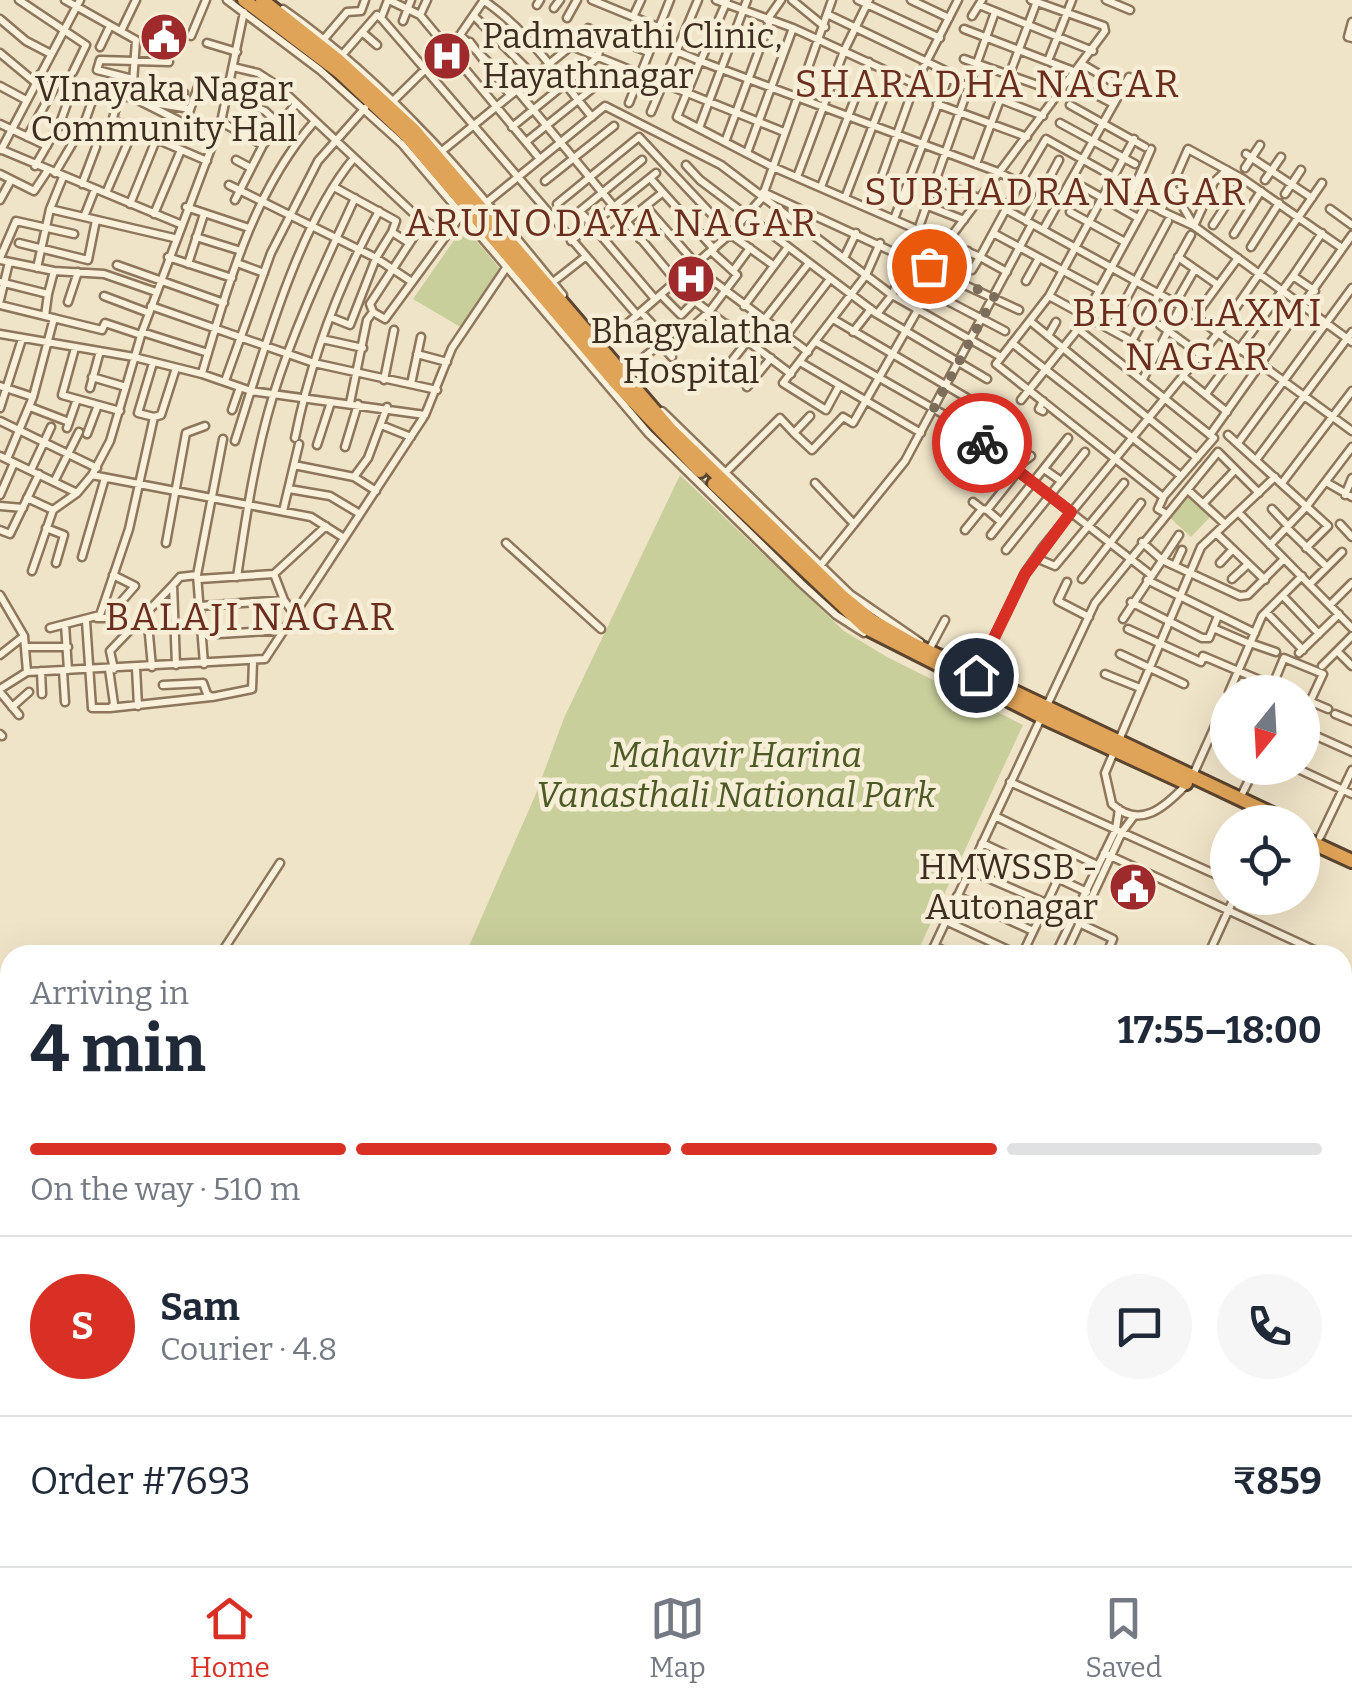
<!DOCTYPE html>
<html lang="en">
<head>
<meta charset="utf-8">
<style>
	:root { --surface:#fff; --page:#f6f6f7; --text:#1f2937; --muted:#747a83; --line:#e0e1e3; --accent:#d93025 }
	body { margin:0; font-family:Bitter,serif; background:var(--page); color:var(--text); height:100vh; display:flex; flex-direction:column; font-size:38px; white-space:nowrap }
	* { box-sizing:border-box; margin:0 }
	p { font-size:32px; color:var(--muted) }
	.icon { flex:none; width:55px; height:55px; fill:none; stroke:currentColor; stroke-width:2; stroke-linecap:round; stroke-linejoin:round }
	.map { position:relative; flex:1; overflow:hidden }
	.details { position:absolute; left:0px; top:945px; width:1352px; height:622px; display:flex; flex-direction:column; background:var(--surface); border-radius:30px 30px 0 0; box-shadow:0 10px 40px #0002 }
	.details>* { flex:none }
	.needle { width:65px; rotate:198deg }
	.buttons { position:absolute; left:1210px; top:675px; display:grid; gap:20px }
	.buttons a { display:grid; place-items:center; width:110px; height:110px; border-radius:50%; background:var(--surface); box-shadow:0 10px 40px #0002; font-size:50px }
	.pin { position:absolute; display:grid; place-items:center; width:85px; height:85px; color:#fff; margin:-42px; border:5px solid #fff; border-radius:50%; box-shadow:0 2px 10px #0007 }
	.courier { position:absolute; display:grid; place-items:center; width:100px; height:100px; margin:-50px; border:8px solid #d93025; border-radius:50%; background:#fff; color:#222; box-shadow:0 2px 12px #0007 }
	.overview em { font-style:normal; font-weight:700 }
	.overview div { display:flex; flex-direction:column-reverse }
	.overview { display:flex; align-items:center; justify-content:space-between; height:170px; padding:0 30px }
	h1 { font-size:65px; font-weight:700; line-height:75px }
	.bar { display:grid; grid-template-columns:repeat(4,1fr); gap:15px 10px; align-content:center; height:120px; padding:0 30px }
	.bar i { height:12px; border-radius:8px; background:var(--line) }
	.bar .on { background:var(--accent) }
	.bar p { grid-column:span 4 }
	.line { display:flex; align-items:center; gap:25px; padding:0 30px; border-top:2px solid var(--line) }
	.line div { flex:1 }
	.round { display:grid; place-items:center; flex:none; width:105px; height:105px; border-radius:52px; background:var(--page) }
	.dock { display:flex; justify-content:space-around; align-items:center; height:140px; border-top:2px solid var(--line); background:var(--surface); font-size:28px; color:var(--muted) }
	.dock a { display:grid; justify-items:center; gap:5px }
	.dock .on { color:var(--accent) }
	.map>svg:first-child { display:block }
	.green { fill:#c9cf9b }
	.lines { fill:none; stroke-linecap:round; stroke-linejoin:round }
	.minor-casing { stroke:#8d765c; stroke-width:11 }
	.highway-casing { stroke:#5b4430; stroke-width:18 }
	.minor { stroke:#faf1dc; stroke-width:6 }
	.highway { stroke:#e0a458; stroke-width:12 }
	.done { stroke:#7c6e5b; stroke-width:10; stroke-dasharray:0 18 }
	.route { stroke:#d93025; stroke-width:12 }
	.labels { text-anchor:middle; stroke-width:9; stroke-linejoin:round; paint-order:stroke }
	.poi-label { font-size:35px; fill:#3d2e20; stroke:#f7eed8 }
	.park-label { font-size:35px; font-style:italic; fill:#4d5a26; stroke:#f7eed8 }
	.neighbourhood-label { font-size:38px; letter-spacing:2.5px; fill:#6b2e1e; stroke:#f7eed8 }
</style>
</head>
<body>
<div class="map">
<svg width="1352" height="1566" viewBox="0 0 1352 1566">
	<rect width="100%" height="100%" fill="#f0e4c8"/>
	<!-- green -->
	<path class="green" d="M464,226L500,269L462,328L413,299Z
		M680,475L844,631L887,657L1023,725L916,955H465L535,796L564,718Z
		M1188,494L1211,516L1191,537L1168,516Z
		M458,1558H597L594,1566H447Z"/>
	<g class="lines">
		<!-- minor casing -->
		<g class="minor-casing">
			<path id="minor" d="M19,0L86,45L73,72
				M65,0L136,40L132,97
				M227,0L320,70L402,144L648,433L801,583L836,615L864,633
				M389,0L420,15L540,159
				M483,0C528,30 558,77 592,117
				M592,0L658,27
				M716,0L793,28L915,84
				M792,0L825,27
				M858,0L940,38
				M911,0L949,18
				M1106,0L1130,10
				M537,5L540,0
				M979,5L1093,51
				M554,8L560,0
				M283,9C393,86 479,191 563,295
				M420,15L427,0
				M829,15L950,73L894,219
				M474,16L533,75
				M972,16L982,0
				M633,17L641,0
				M381,18L388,0
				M567,18L577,0
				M0,19L26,41L51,54
				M767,20L781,0
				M403,21L411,0
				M1352,22L1348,37L1352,38
				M588,28L648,52
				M964,29L1076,72
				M121,31L136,0
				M362,32L377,45
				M460,35L516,89L676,281
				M191,36L206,0
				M324,39L347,12L361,11L365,0
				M470,42L510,95
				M207,43L237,52
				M531,44L542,35
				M100,47L110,26
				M676,51L700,61L998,172L1020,183L980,257L773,167L677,117L700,61L702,58L726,3L727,0
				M0,53L36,83
				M343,54L377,15L381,18L637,315
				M964,59L1060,93
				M1048,61L1072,0
				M1082,64L1123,88
				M233,67L258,73L278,86L412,212L446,234
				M40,74L72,90
				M133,79L97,70L100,60L169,62
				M949,79L1043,116
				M1069,81L1114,104
				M132,85L184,93
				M0,86L26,100
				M228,95L265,111L278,123
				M119,97L113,118L117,122L207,161
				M394,100L460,35L484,0
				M147,102L190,109
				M629,103L670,0
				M937,104L1027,137
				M1070,105L1145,147
				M651,112L698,0
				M221,122L263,145
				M60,123L78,134
				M1060,123L1135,164
				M0,124L47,146
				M84,124L108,136L117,122
				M185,124L199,84
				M512,127L598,57L602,33
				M699,128L747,0
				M27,137L57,83
				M526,142L619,67
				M725,142L770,21
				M0,149L180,224
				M1151,149L1131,195L1160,210
				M1,150L80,0
				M442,151L571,46L784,132
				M747,153L793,28
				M1246,154L1312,198
				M236,160L251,168
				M642,160L580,211L655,299
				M976,164L1037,1
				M686,165L700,180L877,314L987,379
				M35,166L60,123L74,84L119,97H132L215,139
				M1245,168L1260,145
				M1227,170L1214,182L1194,226L1161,211L1188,149L1243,179
				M55,173L84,124L96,90
				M0,174L34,191L48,170
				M797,177L844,51L869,0
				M650,178L714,249
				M1265,180L1281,157
				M545,181L614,126
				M937,181L981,199
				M1020,183L1046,139L1128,185
				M82,184L96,147
				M229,185L376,258L412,282
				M1171,186L1194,226L1352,342
				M334,187L396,221L392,232L409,243
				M821,187L869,62
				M1083,187L1138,218
				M763,192L1019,310
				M106,193L133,131
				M1285,194L1301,170
				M845,198L893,73
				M0,200L11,180
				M235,200L263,145L296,104
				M486,203L605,106L721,165L892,295L1001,357
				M130,204L156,140
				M557,204L639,137L730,234L773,265
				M928,206L964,220
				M186,207L249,228
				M646,207L696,264
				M50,209L174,238
				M870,209L915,84L958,0
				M1005,209L1181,306L1352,431
				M1330,209L1352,225
				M1070,212L1125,242
				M154,214L181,150
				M84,217L95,189
				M1026,221L1059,160
				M1213,225L1243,179L1342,248
				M918,230L995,12
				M1043,230L1129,77
				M993,233L1099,290
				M1234,234L1261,191
				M196,237L241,251
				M604,239L662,193
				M640,239L659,222
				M571,241L656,173
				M947,242L1105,31L1104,26L1031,0
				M19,243L88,260L96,220
				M1251,247L1279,203
				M711,251L733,271
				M168,257L232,278
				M1178,257L1218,285L1196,315
				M0,258L16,221L74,234
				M844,258L856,233
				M0,260L54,271L104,274L156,292
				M237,263L264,273
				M188,264L204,214
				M117,265L224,303
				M693,266L808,352
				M37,268L50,209L63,177
				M972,270L980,257L1007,272
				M900,276L1005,331
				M1026,281L1039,258
				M0,282L48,294L54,271
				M553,282L585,257
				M1218,285L1238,258
				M1315,291L1293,276L1322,233
				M661,295L681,315L713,283
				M104,296L149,313
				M1049,296L1155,354
				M0,300L9,262
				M68,302L78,272
				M696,302L791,374
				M1176,302L1195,269
				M0,305L102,330L105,323L141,335
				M151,306L314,363L437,390
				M744,306L788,247
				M373,312L385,319L462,214
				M641,312L654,326
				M877,314L892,295L908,258
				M45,316L48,294
				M330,317L350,325L376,258L392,232
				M833,319L974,402
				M1030,321L1197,458
				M1160,325L1201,355
				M1078,329L1214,438L1163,497L996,364L1049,296L1134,139
				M1110,329L1168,221
				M142,332L208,353
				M650,332L672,357
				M853,332L871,309
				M0,334L134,357L202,374L251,391L425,415
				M786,336L830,279
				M1048,336L1056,322
				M717,337L727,324
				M322,339L363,348
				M1132,341L1191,235
				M816,342L950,418L1151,575
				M1012,343L1181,476
				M604,344L730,234L762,198L832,0
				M75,348L62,395L120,411
				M666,350L709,312L737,275L733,271L750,248
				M417,354L447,362
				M800,362L921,433
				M727,367L809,263
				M628,370L660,344
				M202,373C228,286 253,190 315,121
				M92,377L126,387
				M1184,377L1227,412
				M1143,379L1181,306
				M384,380L394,330
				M225,381L271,253L318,161L365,108
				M411,384L421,337
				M0,386L33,397
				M839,386L826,410L783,383L866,275L880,243
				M747,387L771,358
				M90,388L100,351
				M1206,394L1293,276
				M1021,400L1078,329L1144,208
				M350,403L367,320L373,312L370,304L424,221
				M30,407L69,422
				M0,408L22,339
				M232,410L240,387
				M662,411L850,594L920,642
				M1043,411L1039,409L1043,401
				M154,417L161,415L176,368
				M0,421L97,468
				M381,425L411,437
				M67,428L77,399
				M794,433L812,450L843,417L853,423L928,292L960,264L968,251
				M87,434L98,405
				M1210,435L1352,235
				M1228,435L1328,526L1306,548
				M295,438C311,358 340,282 379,211
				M235,441C262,357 298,224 354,158
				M1238,443L1352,288
				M317,445L331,402
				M345,447L358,404
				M0,456L77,493
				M7,459L33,397L54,318
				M1256,460L1352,332
				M294,465L354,477L376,491
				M1015,468L1031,456
				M1044,469L1061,481
				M31,470L51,427
				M725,473L780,418L794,433L810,416
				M92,475L311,517L344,538
				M354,477L368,458L387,407
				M54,482L79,432
				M1326,482L1352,497
				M815,483L854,524
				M1282,483L1352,391
				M289,489L330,496L360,514
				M1188,490L1225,524
				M0,495L14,463
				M1345,495L1352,478
				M27,498L53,510
				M1163,498L1158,509L1167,514
				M973,502L982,509
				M1203,504L1235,470
				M0,506L23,508
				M1272,509L1288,526
				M283,511L299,444
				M1238,512L1352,628
				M1001,522L987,510L1018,471
				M1340,524L1352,537
				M46,528L64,535L56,563
				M1287,528L1327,567
				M0,530L10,534L39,474
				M965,530L982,509L987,510
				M1216,533L1265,580
				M991,535L1068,438
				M1142,542L1162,560L1240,596L1248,595L1284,559
				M166,543L186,433L205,426
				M506,543L601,629
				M1270,545L1307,506L1352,447
				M1006,550L1085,452
				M82,557L105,478
				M1036,558L1055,566L1124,483
				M1220,563L1232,550
				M1175,565L1182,550
				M820,566L905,461L1032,224
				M32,571L53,510L77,493L92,475L110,441L142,332L221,122L244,12
				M274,574L284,600
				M237,577C246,517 255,455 273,396C294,328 325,263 355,198
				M199,579L274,574L326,526
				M1082,579L1141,503
				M1232,579L1247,565
				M1147,580L1255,633
				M1067,582L1058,601L1089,617
				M1310,584L1342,552
				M0,595L24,636L0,655
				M1283,596L1319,634
				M1131,602L1202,638H1209L1218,616
				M1330,605L1352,583
				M200,606L284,600L294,614
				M1266,612L1303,650
				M147,613L152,667
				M97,618H107L135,586L113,575
				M1123,619L1179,535
				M86,621L92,708H110L114,704L109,669
				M65,624L68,670
				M50,628L100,615L129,529L154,417L138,413L153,363
				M1213,628L1250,644
				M1128,629L1201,662L1203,656L1269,684
				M202,635L283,630
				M24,636L27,672
				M1250,643L1276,652
				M26,647H68
				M929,650L945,620
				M1337,651L1352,666
				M1299,653L1339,614
				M1120,654L1184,684
				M204,664L197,575L223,439
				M176,665L173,585L180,577L197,575
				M1322,666L1352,636
				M136,668L138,706
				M114,669L110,651L173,585
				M41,671L42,694
				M63,671L65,702
				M1105,674L1140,688
				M976,675L1025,573L1043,547L1219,332L1322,183
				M163,685L203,683L207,694L212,697L252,689L253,662
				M0,689L27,672L265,659L425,415L452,348L506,268
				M0,692L19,715
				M1229,692L1262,616L1302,576
				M1290,692L1274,682L1284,658L1323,674L1302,719
				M1302,698L1328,709
				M12,707L29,692
				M110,708L211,697
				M1335,714L1352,721
				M0,734L2,736
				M1314,735L1352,752
				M1296,768L1352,794
				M1193,775L1228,697
				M1010,782L1228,880
				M1186,785C1165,807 1140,830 1112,804L1105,773L1201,547L1275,477
				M1240,798L1255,768
				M995,816L1097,865
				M1265,822L1266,821
				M1320,837L1352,770
				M982,843L1087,892
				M1104,853L1325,955
				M969,870L1046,903
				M957,896L1033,931
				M946,921L1019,955
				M1079,923L1113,939L1106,955
				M934,946L953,955
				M220,955L280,863
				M930,955L1095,603L1218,452L1259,493
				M1022,955L1058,879
				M1055,955L1116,829L1119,809
				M1065,955L1122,832L1134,816
				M1208,955L1234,898
				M1342,1053L1345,1049
				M1342,1120L1352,1102
				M1342,1147L1352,1152
				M1342,1176L1352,1180
				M1342,1205L1352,1210
				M1342,1235L1352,1240
				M0,1268L10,1253
				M1342,1283L1352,1270
				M1342,1295L1352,1303
				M1342,1354L1352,1343
				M1342,1391L1352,1380
				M1342,1436L1352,1426
				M1342,1459L1352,1467
				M1342,1481L1352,1469
				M1342,1521L1352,1510
				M1342,1554L1352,1546
				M797,1558L834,1566
				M1073,1558H1077
				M1207,1558V1566
				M1231,1558L1258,1566
				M1301,1558L1327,1566
				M1261,1561L1277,1566
				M1054,1566L1057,1558
				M1118,1566L1122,1558
				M1147,1566L1151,1558
				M1176,1566L1179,1558
				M1328,1566L1338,1558"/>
		</g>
		<!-- highway casing -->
		<g class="highway-casing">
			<path id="highway" d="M244,0L339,72L407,136L616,383L700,471
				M262,0L338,60L414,130L670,429L843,597L871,620L913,644L1289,822
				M714,484L866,628L1040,716L1186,783
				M1302,838L1352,861"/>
		</g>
		<!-- minor -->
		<use href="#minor" class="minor"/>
		<!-- highway -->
		<use href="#highway" class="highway"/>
	</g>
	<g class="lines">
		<!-- done -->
		<path class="done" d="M929,266L994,297L934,408L982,443"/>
		<!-- route -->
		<path class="route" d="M976,675L1025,574L1071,512L982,443"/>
	</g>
	<!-- icons -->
	<defs>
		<g id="civic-disc" transform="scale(2.5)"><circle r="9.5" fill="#9e2a2b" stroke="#f7eed8"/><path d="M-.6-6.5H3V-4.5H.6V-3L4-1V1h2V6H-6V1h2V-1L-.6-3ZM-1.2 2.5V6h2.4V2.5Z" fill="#fff"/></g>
		<g id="hospital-disc" transform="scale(2.5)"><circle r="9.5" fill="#9e2a2b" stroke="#f7eed8"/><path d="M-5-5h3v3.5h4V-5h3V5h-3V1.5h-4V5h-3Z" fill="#fff"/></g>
	</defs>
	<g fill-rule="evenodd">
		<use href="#civic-disc" x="164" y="37"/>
		<use href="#hospital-disc" x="447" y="56"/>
		<use href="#hospital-disc" x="691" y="279"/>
		<use href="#civic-disc" x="1133" y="887"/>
	</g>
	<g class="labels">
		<!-- poi labels -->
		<g class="poi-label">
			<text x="482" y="48" text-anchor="start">Padmavathi Clinic,<tspan x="482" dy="40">Hayathnagar</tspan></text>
			<text x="164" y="101">VInayaka Nagar<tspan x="164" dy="40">Community Hall</tspan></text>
			<text x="691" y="343">Bhagyalatha<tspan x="691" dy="40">Hospital</tspan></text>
			<text x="1098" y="879" text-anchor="end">HMWSSB -<tspan x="1098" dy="40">Autonagar</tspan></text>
		</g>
		<!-- park labels -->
		<g class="park-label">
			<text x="736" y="767">Mahavir Harina<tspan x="736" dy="40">Vanasthali National Park</tspan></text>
		</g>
		<!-- neighbourhood labels -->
		<g class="neighbourhood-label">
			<text x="988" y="97">SHARADHA NAGAR</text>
			<text x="1056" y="205">SUBHADRA NAGAR</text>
			<text x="612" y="236">ARUNODAYA NAGAR</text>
			<text x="1198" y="326">BHOOLAXMI<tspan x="1198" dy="44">NAGAR</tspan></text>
			<text x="251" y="630">BALAJI NAGAR</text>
		</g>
	</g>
</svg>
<div class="buttons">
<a><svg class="needle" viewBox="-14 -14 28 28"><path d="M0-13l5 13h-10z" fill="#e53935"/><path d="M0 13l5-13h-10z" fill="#747a83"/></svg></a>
<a><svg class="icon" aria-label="locate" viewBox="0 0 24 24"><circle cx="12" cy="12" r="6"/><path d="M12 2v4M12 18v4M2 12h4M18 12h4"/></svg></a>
</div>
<div class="pin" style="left:929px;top:266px;background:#ea580c"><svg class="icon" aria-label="bag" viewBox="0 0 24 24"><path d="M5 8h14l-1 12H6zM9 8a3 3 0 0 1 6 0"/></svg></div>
<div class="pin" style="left:976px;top:675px;background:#1f2937"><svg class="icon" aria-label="home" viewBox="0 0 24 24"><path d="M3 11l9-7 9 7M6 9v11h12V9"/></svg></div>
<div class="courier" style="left:982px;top:443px"><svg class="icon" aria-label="bike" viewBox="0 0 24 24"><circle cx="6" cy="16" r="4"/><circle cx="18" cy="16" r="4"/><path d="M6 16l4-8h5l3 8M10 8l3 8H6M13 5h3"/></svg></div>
<section class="details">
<div class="overview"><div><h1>4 min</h1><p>Arriving in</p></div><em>17:55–18:00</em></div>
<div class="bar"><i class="on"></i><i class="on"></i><i class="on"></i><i></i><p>On the way · 510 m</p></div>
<div class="line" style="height:180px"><b class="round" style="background:var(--accent);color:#fff">S</b><div><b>Sam</b><p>Courier · 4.8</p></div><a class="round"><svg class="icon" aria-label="chat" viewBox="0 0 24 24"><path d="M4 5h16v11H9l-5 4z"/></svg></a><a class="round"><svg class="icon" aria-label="phone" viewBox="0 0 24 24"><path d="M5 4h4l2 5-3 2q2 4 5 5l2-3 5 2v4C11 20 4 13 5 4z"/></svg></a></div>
<div class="line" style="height:130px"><div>Order #7693</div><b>₹859</b></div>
</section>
</div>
<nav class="dock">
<a class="on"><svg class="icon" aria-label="home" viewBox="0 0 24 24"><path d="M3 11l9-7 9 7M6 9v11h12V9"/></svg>Home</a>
<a><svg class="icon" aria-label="map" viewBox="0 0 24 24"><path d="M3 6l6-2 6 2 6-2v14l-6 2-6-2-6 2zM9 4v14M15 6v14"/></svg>Map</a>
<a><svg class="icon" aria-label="saved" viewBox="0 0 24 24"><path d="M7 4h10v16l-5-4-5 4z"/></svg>Saved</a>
</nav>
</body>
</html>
